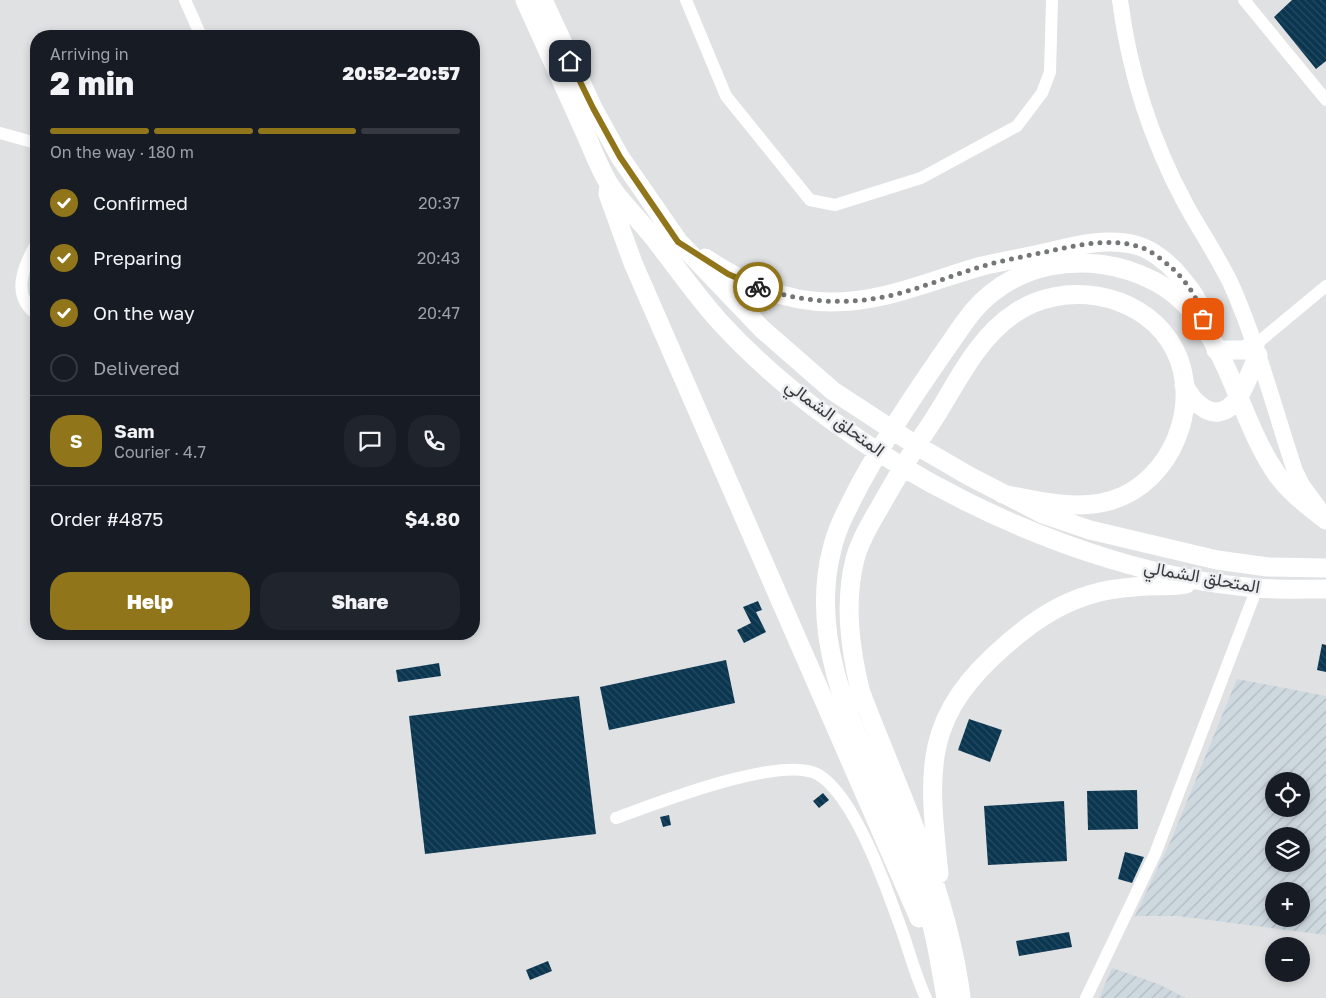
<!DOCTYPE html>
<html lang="en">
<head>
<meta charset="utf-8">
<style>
	:root { --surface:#171b24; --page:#20242c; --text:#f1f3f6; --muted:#9ea1a6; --line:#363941; --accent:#90751a }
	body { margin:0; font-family:"Golos Text",Vazirmatn,sans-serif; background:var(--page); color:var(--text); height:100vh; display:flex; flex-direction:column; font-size:19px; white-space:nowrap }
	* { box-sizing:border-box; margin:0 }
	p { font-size:16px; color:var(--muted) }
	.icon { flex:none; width:28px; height:28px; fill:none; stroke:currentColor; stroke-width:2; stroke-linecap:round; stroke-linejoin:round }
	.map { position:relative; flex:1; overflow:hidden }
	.details { position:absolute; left:30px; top:30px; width:450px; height:610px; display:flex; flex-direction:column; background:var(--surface); border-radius:20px; box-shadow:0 2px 8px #0003 }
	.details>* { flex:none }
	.fabs { position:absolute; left:1265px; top:772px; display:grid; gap:10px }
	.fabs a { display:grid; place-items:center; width:45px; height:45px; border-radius:50%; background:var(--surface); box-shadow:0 2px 8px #0003; font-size:25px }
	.pin { position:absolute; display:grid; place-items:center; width:42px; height:42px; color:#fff; margin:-21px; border-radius:10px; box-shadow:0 2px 8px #0006 }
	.courier { position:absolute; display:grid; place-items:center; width:50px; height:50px; margin:-25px; border:4px solid #90751a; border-radius:50%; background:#fff; color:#222; box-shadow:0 1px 6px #0007 }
	.headline em { font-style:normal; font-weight:800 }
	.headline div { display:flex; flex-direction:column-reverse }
	.headline { display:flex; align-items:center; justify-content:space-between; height:85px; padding:0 20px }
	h1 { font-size:32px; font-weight:800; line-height:38px }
	.bar { display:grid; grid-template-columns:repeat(4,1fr); gap:8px 5px; align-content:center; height:60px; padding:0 20px }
	.bar i { height:6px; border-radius:4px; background:var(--line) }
	.bar .selected { background:var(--accent) }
	.bar p { grid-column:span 4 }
	.line { display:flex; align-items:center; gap:12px; padding:0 20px; border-top:1px solid var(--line) }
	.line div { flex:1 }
	.round { display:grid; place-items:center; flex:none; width:52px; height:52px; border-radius:20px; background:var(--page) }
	ol { padding:0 20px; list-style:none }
	li { display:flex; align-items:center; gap:15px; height:55px }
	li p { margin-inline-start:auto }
	li .icon { padding:5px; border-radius:50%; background:var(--accent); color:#fff; stroke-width:4 }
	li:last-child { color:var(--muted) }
	li i { width:28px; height:28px; border:2px solid var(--line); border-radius:50% }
	.action { display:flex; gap:10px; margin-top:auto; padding:10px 20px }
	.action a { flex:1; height:58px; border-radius:20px; background:var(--accent); color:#fff; font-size:20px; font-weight:800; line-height:58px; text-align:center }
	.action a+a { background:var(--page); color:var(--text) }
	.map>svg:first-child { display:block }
	.industrial { fill:url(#industrial-furrows); fill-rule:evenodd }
	.building { fill:url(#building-back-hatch) }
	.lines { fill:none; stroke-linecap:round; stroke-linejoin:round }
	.minor { stroke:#fff; stroke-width:12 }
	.major { stroke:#fff; stroke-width:16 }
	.highway { stroke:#fff; stroke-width:19 }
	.done { stroke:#747677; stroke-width:5; stroke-dasharray:0 9 }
	.route { stroke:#90751a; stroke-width:6 }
	.labels { text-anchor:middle; stroke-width:5; stroke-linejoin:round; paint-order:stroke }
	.street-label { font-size:18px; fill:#3b3c3d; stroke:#eceef1 }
</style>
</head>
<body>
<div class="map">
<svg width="1326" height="998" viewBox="0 0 1326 998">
	<defs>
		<pattern id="industrial-furrows" width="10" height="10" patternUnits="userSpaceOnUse" patternTransform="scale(1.25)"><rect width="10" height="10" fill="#ced8df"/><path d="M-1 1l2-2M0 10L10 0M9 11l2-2" fill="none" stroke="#b2bac0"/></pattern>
		<pattern id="building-back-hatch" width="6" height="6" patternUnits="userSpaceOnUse" patternTransform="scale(1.25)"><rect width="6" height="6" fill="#0b3650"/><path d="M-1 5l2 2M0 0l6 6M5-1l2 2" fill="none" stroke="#274b62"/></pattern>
	</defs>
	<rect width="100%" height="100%" fill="#dfe1e3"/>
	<!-- industrial -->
	<path class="industrial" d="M1237,679L1326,696V935L1178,916H1135L1172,838ZM1274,781H1301V809H1274ZM1274,836H1301V864H1274ZM1274,891H1301V919H1274Z
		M1112,968L1158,984L1186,998H1099Z"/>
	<!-- building -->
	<path class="building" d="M1292,0H1326V61L1316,69L1274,17Z
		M758,601L762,610L756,612L766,632L744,643L737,630L751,623L743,607Z
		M1322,644L1326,645V672L1317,670Z
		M726,660L735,703L609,730L600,687Z
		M439,663L441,676L398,682L396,670Z
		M579,696L596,834L425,854L409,716Z
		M969,719L1002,730L990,762L958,750Z
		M1137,790L1138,829L1088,830L1087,791Z
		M823,793L829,800L819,808L813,801Z
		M1064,801L1067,861L988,865L984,806Z
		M669,815L671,825L663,827L660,817Z
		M1125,852L1144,857L1132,883L1118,879Z
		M1069,932L1072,947L1019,956L1016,941Z
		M548,961L552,971L530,980L526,970Z"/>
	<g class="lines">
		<!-- minor -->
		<path class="minor" d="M185,0L201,36
			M686,0L726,96L810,200L835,205L921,178L1017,126L1042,93L1050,72L1052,0
			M1244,0L1326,100
			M0,133L36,143
			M36,244C23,267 11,295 36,314
			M1255,345L1326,286
			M616,818C655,804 784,753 819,775C854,797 884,881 898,920C908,945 914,973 926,998
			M1086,998L1155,854L1257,588"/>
		<!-- major -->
		<path class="major" d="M1120,0C1129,71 1152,142 1186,205C1201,232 1218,257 1231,284C1258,345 1274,408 1295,471L1302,485L1321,511"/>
		<!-- highway -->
		<path class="highway" d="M525,0C544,42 563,84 582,126C591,145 598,166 609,184C621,203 639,219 653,237C675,265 695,294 719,321C846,460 1069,573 1257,588C1280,590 1303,589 1326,589
			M543,0L593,108L620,157L678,241L762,329L833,391L914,444L969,476L1043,514L1090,530L1217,560L1268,567L1326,568
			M609,185L608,194L633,263L919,918
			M705,258C743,283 784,302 831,302C885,302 932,280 982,266C1004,261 1027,257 1049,252C1077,245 1110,237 1139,246C1154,251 1171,265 1181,278C1191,290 1200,301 1203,317
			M1216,350H1244L1255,345
			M1184,385C1193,403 1214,424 1233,404C1244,392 1251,370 1258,355
			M939,874C928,769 921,717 1008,643C1033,621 1064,601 1096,593C1113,588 1131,587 1148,586C1161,585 1173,587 1186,584
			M961,997C947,888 898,791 860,690C850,647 844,603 855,559C861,537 874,518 885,498C899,474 912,451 928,428C954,390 974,340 1015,313C1062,281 1136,291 1169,340C1204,392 1179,470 1123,496C1086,513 1040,502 1003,494
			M946,998C939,957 932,916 918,876C881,772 802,665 832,549C837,527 849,506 859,486C890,429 927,376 964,323C1006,261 1088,247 1154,281C1226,318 1234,412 1276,473C1289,492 1308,506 1326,520"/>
	</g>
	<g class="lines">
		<!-- done -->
		<path class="done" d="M758,287C798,301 836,305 878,298C913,292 946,277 980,267C1003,260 1027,256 1050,251C1078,245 1108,238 1137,246C1150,249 1162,260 1172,268C1187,282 1199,299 1203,319"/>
		<!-- route -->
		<path class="route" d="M570,61L593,108L620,157L678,242L728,274L758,287"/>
	</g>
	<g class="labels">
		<!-- street labels -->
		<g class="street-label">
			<text transform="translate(835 418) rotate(36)" y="6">المتحلق الشمالي</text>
			<text transform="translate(1202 577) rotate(10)" y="6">المتحلق الشمالي</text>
		</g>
	</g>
</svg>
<div class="fabs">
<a><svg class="icon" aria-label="locate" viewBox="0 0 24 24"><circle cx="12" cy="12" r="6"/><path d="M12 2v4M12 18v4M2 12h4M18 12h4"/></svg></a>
<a><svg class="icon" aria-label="layers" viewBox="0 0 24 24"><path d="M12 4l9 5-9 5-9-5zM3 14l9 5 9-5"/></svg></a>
<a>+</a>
<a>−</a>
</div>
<div class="pin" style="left:1203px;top:319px;background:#ea580c"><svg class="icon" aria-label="bag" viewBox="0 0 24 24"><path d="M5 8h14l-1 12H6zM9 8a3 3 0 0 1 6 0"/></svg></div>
<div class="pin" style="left:570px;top:61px;background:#1f2937"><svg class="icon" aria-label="home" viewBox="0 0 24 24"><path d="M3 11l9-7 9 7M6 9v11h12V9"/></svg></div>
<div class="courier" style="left:758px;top:287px"><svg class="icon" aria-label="bike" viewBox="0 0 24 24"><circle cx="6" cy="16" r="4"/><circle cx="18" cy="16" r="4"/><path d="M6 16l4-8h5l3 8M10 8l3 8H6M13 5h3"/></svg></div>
<section class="details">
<div class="headline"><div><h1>2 min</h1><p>Arriving in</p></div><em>20:52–20:57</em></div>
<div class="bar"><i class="selected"></i><i class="selected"></i><i class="selected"></i><i></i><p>On the way · 180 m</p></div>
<ol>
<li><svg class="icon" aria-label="check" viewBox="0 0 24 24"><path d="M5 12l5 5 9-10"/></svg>Confirmed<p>20:37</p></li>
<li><svg class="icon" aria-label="check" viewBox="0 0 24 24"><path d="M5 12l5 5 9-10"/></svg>Preparing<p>20:43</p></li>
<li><svg class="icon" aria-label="check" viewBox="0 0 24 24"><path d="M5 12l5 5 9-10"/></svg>On the way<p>20:47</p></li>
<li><i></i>Delivered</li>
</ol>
<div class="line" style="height:90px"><b class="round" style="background:var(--accent);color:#fff">S</b><div><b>Sam</b><p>Courier · 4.7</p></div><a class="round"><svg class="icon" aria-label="chat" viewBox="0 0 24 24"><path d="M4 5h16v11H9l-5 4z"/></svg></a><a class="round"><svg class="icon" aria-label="phone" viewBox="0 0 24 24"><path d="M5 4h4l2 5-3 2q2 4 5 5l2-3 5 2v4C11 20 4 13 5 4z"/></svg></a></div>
<div class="line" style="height:65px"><div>Order #4875</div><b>$4.80</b></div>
<div class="action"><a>Help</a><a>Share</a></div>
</section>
</div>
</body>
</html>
